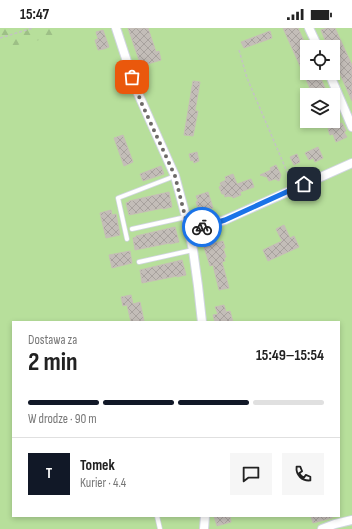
<!DOCTYPE html>
<html lang="pl">
<head>
<meta charset="utf-8">
<style>
	:root { --surface:#fff; --page:#f6f6f6; --text:#222; --muted:#767676; --line:#e0e0e0; --accent:#111827 }
	body { margin:0; font-family:"Sofia Sans Condensed",sans-serif; background:var(--page); color:var(--text); height:100vh; display:flex; flex-direction:column; font-size:15px; white-space:nowrap }
	* { box-sizing:border-box; margin:0 }
	p { font-size:13px; color:var(--muted) }
	.icon { flex:none; width:22px; height:22px; fill:none; stroke:currentColor; stroke-width:2; stroke-linecap:round; stroke-linejoin:round }
	.map { position:relative; flex:1; overflow:hidden }
	.sheet { position:absolute; left:12px; top:293px; width:328px; height:196px; display:flex; flex-direction:column; background:var(--surface); border-radius:0px; box-shadow:0 2px 6px #0003 }
	.sheet>* { flex:none }
	.controls { position:absolute; left:300px; top:12px; display:grid; gap:8px }
	.controls a { display:grid; place-items:center; width:40px; height:40px; border-radius:0px; background:var(--surface); box-shadow:0 2px 6px #0003; font-size:20px }
	.pin { position:absolute; display:grid; place-items:center; width:34px; height:34px; color:#fff; margin:-17px; border-radius:8px; box-shadow:0 2px 6px #0006 }
	.courier { position:absolute; display:grid; place-items:center; width:40px; height:40px; margin:-20px; border:3px solid #1a73e8; border-radius:50%; background:#fff; color:#222; box-shadow:0 1px 5px #0007 }
	.summary em { font-style:normal; font-weight:700 }
	.summary div { display:flex; flex-direction:column-reverse }
	.summary { display:flex; align-items:center; justify-content:space-between; height:68px; padding:0 16px }
	h1 { font-size:26px; font-weight:700; line-height:30px }
	.bar { display:grid; grid-template-columns:repeat(4,1fr); gap:6px 4px; align-content:center; height:48px; padding:0 16px }
	.bar i { height:5px; border-radius:3px; background:var(--line) }
	.bar .current { background:var(--accent) }
	.bar p { grid-column:span 4 }
	.line { display:flex; align-items:center; gap:10px; padding:0 16px; border-top:1px solid var(--line) }
	.line div { flex:1 }
	.round { display:grid; place-items:center; flex:none; width:42px; height:42px; border-radius:0px; background:var(--page) }
	.status { display:flex; justify-content:space-between; align-items:center; height:28px; padding:0 20px; background:var(--surface); direction:ltr }
	.status svg { height:11px; fill:currentColor }
	.map>svg:first-child { display:block }
	.green { fill:#b7df9b; fill-rule:evenodd }
	.forest { fill:url(#forest-firs) }
	.building { fill:url(#building-cross-hatch); stroke:#c6bfb6 }
	.lines { fill:none; stroke-linecap:round; stroke-linejoin:round }
	.lane-casing { stroke:#d1d5e2; stroke-width:5.5 }
	.street-casing { stroke:#d1d5e2; stroke-width:10 }
	.path { stroke:#c3c3c3; stroke-width:1.5; stroke-dasharray:3 2; stroke-linecap:butt }
	.lane { stroke:#fff; stroke-width:4 }
	.street { stroke:#fff; stroke-width:8 }
	.done { stroke:#6d6a68; stroke-width:4; stroke-dasharray:0 7.2 }
	.route { stroke:#1a73e8; stroke-width:5 }
</style>
</head>
<body>
<div class="status"><b>15:47</b><svg viewBox="0 0 49 12"><path d="M0 12V9h3v3zM5 12V6h3v6zM10 12V3h3v9zM15 12V0h3v12zM26 1h20v11H26zM47 4h2v5h-2z"/></svg></div>
<div class="map">
<svg width="352" height="501" viewBox="0 0 352 501">
	<defs>
		<pattern id="forest-firs" width="22" height="20" patternUnits="userSpaceOnUse"><rect width="22" height="20" fill="#b7df9b"/><path d="M5 1l3.5 6h-7zM16 11l3.5 6h-7z" fill="#9dbf86"/></pattern>
		<pattern id="building-cross-hatch" width="8" height="8" patternUnits="userSpaceOnUse"><rect width="8" height="8" fill="#c3bdb8"/><path d="M0 0l8 8M0 8l8-8" fill="none" stroke="#a8a29e"/></pattern>
	</defs>
	<rect width="100%" height="100%" fill="#ebe3dc"/>
	<!-- green -->
	<path class="green" d="M0,0H352V501H0ZM307,19H333V45H307ZM307,67H333V93H307ZM13,294H339V488H13Z"/>
	<!-- forest -->
	<path class="forest" d="M0,0H64L48,10L0,21Z"/>
	<!-- building -->
	<path class="building" d="M128,0H148L156,24L159,23L161,32L141,38Z
		M283,0H298L307,20V52L319,46L328,67H313Z
		M327,0H335L352,37V73L333,30V16L328,19L323,7L321,2Z
		M103,2L109,19L104,21L98,22L95,12L98,11L96,4Z
		M270,3L272,10L244,20L241,14Z
		M193,53L200,54L195,83H198L193,108L184,107Z
		M320,93H339L323,100Z
		M342,95L346,103L344,104L347,109L336,114L333,106L330,107L328,101Z
		M123,107L133,134L124,138L114,110Z
		M318,119L323,130L315,134L313,130L309,132L305,125Z
		M197,124L199,133L194,135L193,132L191,133L189,126Z
		M297,126L300,134L294,137L290,129Z
		M276,137L281,147L279,153L275,151L269,153L267,149L260,147L271,142L270,140Z
		M161,138L164,146L143,153L140,146Z
		M233,146L237,156L251,151L254,159L240,164L241,167L233,170L232,168L230,169L229,168L225,169L224,166H222L219,159L221,158L220,155L226,152L225,149Z
		M169,164L172,179L163,181V180L129,187L126,175L129,174V173Z
		M208,164L213,180L199,183L196,174L198,173L196,168Z
		M111,182L112,187L116,186L120,207L106,210L100,185Z
		M284,197L290,210L294,208L299,219L268,233L263,222L282,213L276,201Z
		M175,199L179,214L170,216V215L135,222L133,210L136,209V208Z
		M212,205L215,215L223,213L225,220H223L226,229L224,230L225,233L222,234L229,260L219,262L213,237L210,238L201,210L207,208L206,207Z
		M130,223L132,235L112,240L109,227Z
		M182,232L186,247L177,249V248L142,255L140,242Z
		M131,267L133,276L140,274L144,293L131,294L127,277L123,278L121,269Z
		M224,277L226,284L230,283L233,294H215L213,287L218,286L215,279Z
		M214,488H230L231,494L217,498Z
		M311,488H332V490L313,495Z"/>
	<g class="lines">
		<!-- lane casing -->
		<g class="lane-casing">
			<path id="lane" d="M132,201L186,189
				M127,211L118,170L175,148
				M139,234L193,222
				M157,488L160,501"/>
		</g>
		<!-- street casing -->
		<g class="street-casing">
			<path id="street" d="M116,0L136,61L175,148L186,189L193,222L198,258L202,294
				M309,0L318,19
				M329,45L352,99
				M189,204L225,192L352,135
				M204,501L205,488
				M322,501L335,496L352,492"/>
		</g>
		<!-- path -->
		<path class="path" d="M0,10L33,0
			M239,22L247,50L291,153"/>
		<!-- lane -->
		<use href="#lane" class="lane"/>
		<!-- street -->
		<use href="#street" class="street"/>
	</g>
	<g class="lines">
		<!-- done -->
		<path class="done" d="M132,49L141,74L175,148L189,204L202,199"/>
		<!-- route -->
		<path class="route" d="M202,199L225,192L304,156"/>
	</g>
</svg>
<div class="controls">
<a><svg class="icon" aria-label="locate" viewBox="0 0 24 24"><circle cx="12" cy="12" r="6"/><path d="M12 2v4M12 18v4M2 12h4M18 12h4"/></svg></a>
<a><svg class="icon" aria-label="layers" viewBox="0 0 24 24"><path d="M12 4l9 5-9 5-9-5zM3 14l9 5 9-5"/></svg></a>
</div>
<div class="pin" style="left:132px;top:49px;background:#ea580c"><svg class="icon" aria-label="bag" viewBox="0 0 24 24"><path d="M5 8h14l-1 12H6zM9 8a3 3 0 0 1 6 0"/></svg></div>
<div class="pin" style="left:304px;top:156px;background:#1f2937"><svg class="icon" aria-label="home" viewBox="0 0 24 24"><path d="M3 11l9-7 9 7M6 9v11h12V9"/></svg></div>
<div class="courier" style="left:202px;top:199px"><svg class="icon" aria-label="bike" viewBox="0 0 24 24"><circle cx="6" cy="16" r="4"/><circle cx="18" cy="16" r="4"/><path d="M6 16l4-8h5l3 8M10 8l3 8H6M13 5h3"/></svg></div>
<section class="sheet">
<div class="summary"><div><h1>2 min</h1><p>Dostawa za</p></div><em>15:49–15:54</em></div>
<div class="bar"><i class="current"></i><i class="current"></i><i class="current"></i><i></i><p>W drodze · 90 m</p></div>
<div class="line" style="height:72px"><b class="round" style="background:var(--accent);color:#fff">T</b><div><b>Tomek</b><p>Kurier · 4.4</p></div><a class="round"><svg class="icon" aria-label="chat" viewBox="0 0 24 24"><path d="M4 5h16v11H9l-5 4z"/></svg></a><a class="round"><svg class="icon" aria-label="phone" viewBox="0 0 24 24"><path d="M5 4h4l2 5-3 2q2 4 5 5l2-3 5 2v4C11 20 4 13 5 4z"/></svg></a></div>
</section>
</div>
</body>
</html>
